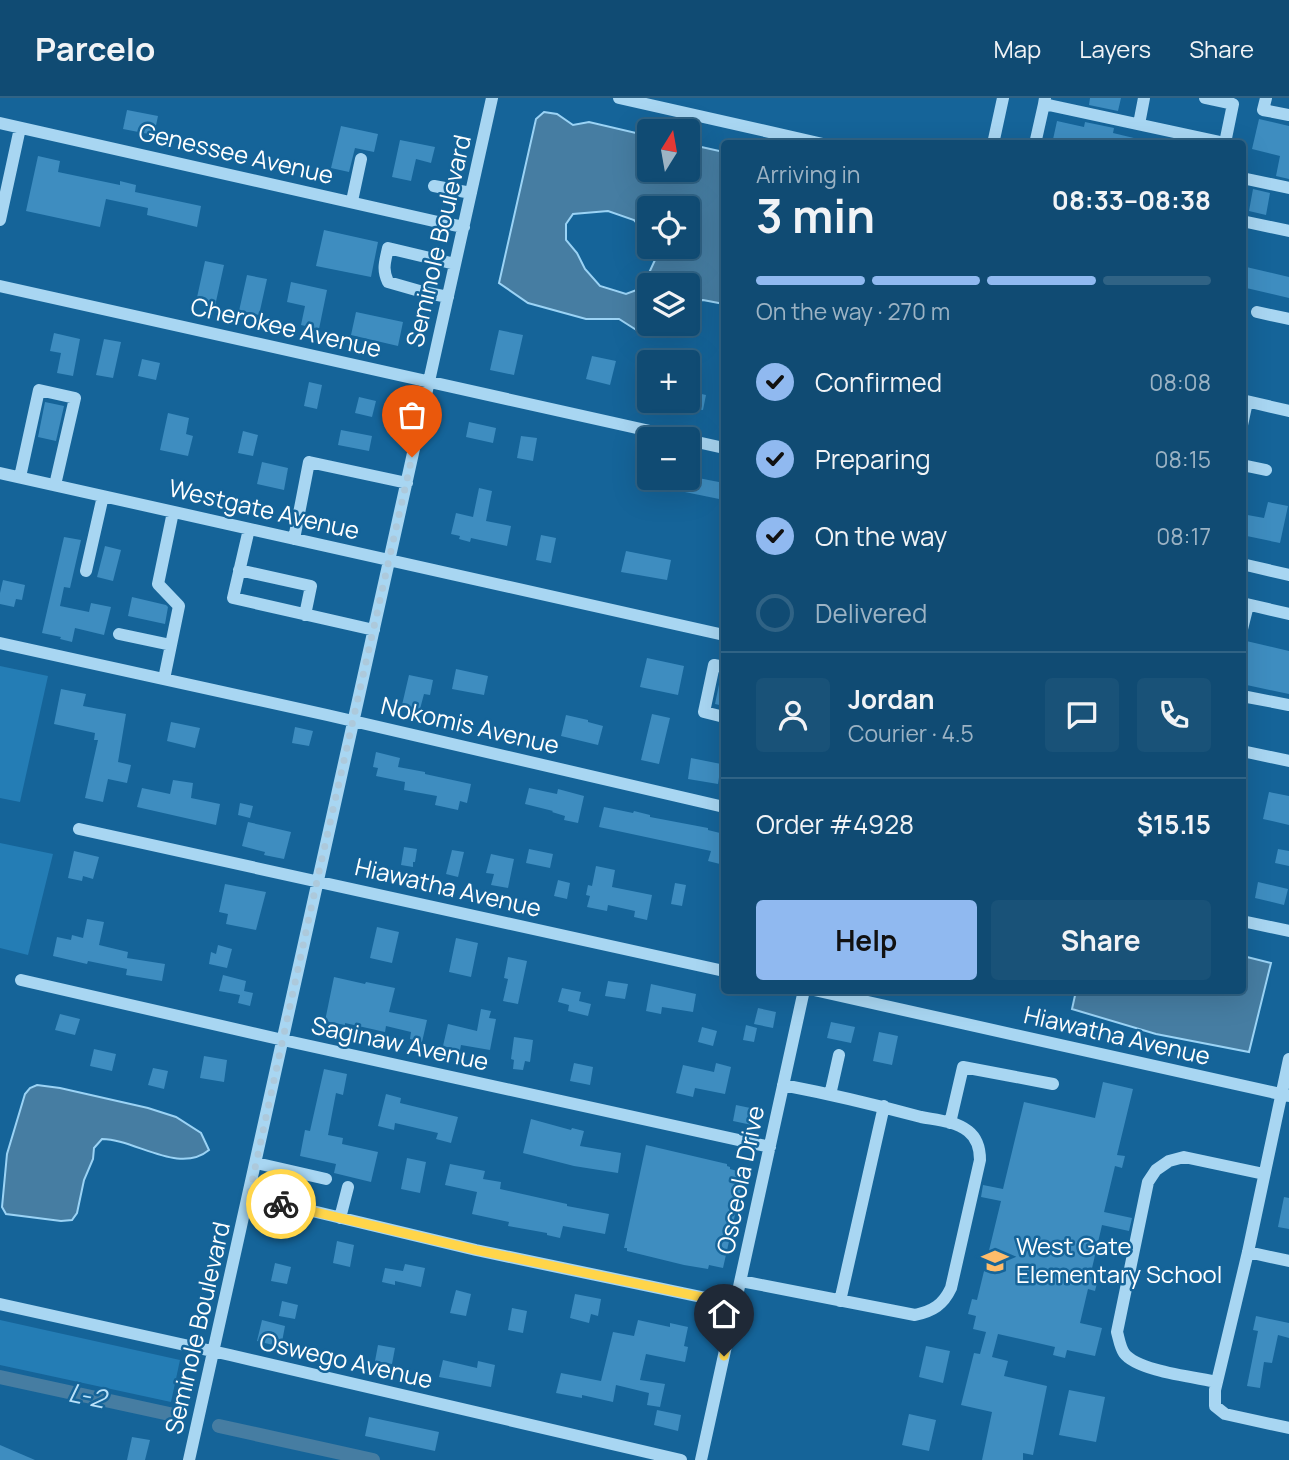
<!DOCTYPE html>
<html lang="en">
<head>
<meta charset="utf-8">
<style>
	:root { --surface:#104b73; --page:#195278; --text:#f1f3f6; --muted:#9cb3c4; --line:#306385; --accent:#90b9f0 }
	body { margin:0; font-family:Manrope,sans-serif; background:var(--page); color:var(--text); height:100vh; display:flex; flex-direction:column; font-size:26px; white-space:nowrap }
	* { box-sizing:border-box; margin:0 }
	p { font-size:23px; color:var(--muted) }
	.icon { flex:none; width:38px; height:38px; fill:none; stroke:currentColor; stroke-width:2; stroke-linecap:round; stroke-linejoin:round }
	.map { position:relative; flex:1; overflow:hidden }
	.sheet { position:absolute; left:721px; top:42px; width:525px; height:854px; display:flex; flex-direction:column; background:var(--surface); border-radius:7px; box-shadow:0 7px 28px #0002,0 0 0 2px var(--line) }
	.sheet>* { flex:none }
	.needle { width:46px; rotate:11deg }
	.fabs { position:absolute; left:637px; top:21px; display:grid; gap:14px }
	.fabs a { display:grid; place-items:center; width:63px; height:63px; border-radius:7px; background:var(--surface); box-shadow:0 7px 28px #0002,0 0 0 2px var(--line); font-size:35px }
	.pin { position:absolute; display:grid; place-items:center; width:60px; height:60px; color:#fff; margin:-72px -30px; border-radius:50% 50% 50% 0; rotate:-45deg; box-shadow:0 0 7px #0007 }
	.pin .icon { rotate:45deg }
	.courier { position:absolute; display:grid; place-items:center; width:70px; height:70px; margin:-35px; border:5px solid #ffd54a; border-radius:50%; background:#fff; color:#222; box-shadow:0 2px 9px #0007 }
	.head em { font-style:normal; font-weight:700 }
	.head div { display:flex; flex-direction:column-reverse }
	.head { display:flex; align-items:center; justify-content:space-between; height:119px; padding:0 35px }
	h1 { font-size:46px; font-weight:700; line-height:52px }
	.bar { display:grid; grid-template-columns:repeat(4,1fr); gap:10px 7px; align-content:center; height:84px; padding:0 35px }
	.bar i { height:9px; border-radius:5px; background:var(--line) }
	.bar .current { background:var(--accent) }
	.bar p { grid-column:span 4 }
	.line { display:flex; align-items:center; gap:18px; padding:0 35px; border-top:2px solid var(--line) }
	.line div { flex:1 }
	.round { display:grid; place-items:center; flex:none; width:74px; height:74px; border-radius:7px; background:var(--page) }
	ol { padding:0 35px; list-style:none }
	li { display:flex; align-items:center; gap:21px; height:77px }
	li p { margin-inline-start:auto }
	li .icon { padding:7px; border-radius:50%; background:var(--accent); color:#111; stroke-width:4 }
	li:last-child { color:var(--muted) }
	li i { width:38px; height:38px; border:4px solid var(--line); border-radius:50% }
	.action { display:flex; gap:14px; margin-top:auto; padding:14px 35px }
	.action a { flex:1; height:80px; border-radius:7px; background:var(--accent); color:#111; font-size:28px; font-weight:700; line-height:80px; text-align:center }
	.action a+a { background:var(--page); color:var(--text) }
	header { display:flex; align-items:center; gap:42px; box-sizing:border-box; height:98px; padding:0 35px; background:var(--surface); border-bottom:2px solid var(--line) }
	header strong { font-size:33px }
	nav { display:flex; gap:38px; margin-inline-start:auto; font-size:24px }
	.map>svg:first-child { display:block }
	.green { fill:#247db5 }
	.water { fill:#467da2; stroke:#9bd3f5; stroke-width:2; fill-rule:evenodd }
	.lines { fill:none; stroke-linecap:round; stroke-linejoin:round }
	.canal { stroke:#467da2; stroke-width:14 }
	.building { fill:#3e8dc0 }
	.minor { stroke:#a8d6f2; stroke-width:12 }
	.done { stroke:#adc9db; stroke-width:7; stroke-dasharray:0 12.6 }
	.route { stroke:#ffd54a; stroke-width:9 }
	.labels { text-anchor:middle; stroke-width:5; stroke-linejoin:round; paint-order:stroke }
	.street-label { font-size:24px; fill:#fff; stroke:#156499 }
	.poi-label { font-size:24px; fill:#fff; stroke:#156499; text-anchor:start }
	.water-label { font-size:26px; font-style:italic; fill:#b9e1f9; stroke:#156499 }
</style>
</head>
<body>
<header>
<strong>Parcelo</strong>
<nav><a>Map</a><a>Layers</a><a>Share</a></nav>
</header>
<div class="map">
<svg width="1289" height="1362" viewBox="0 0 1289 1362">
	<rect width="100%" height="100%" fill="#156499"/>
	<!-- green -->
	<path class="green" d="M0,568L48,578L20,704L0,700Z
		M0,745L53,756L28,857L0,850Z
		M0,1222L180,1262L171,1304L0,1267Z"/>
	<!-- water -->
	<path class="water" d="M544,14L557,16L573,27L589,24L649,38V72H688V46L724,54V206L703,202L688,203V187H649V226H661L658,228L638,233L619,221H586L528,205L499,185L536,21ZM649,110H688V149H654L655,162L642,190L626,196L600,188L585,171L577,155L566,142V126L573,116L608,113L634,122L649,139Z
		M1243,858L1271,865L1249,954L1156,936L1072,911L1076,893L1242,892Z
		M37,987L60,990L148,1010L176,1019L201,1035L209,1052C179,1077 135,1041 102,1041L94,1050L93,1061L84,1082L77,1115L72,1122L61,1123L6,1116L2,1109L7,1056L25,996L30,990Z"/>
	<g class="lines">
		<!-- canal -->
		<path class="canal" d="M0,1279L174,1317
			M219,1328L373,1362"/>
	</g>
	<!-- building -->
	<path class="building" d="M1090,0H1121L1118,13L1089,7Z
		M127,12L158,18L154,37L123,31Z
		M1259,21L1289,28V81L1276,78L1280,58L1252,51Z
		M1057,23L1084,29L1085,24L1114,30L1113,35L1138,41V46H1052Z
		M341,28L378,36L374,54L355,50L349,74L331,70Z
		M400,42L435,49L431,65L416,61L411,83L392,79Z
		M38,58L60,63L58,74L120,87V83L136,87L135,94L201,108L197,129L147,117L148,110L106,101L100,129L26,113Z
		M1253,91L1270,95L1266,117L1249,113Z
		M324,132L378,144L371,179L316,168Z
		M205,163L224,167L215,208L196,204Z
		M1242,168L1289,179V200L1242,189Z
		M247,177L267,181L259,217L239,213Z
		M291,184L327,192L319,231L301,227L305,208L287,204Z
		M356,214L403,224L398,248L351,237Z
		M499,232L523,237L514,277L490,272Z
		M54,235L80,241L73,278L57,275L61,255L50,253Z
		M104,241L121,244L113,280L96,277Z
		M592,258L616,263L610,287L586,281Z
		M142,261L160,265L156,282L138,278Z
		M309,284L322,287L317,311L304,308Z
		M688,293L706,297L703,312L688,309Z
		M359,299L376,303L372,319L355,315Z
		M641,303H681L679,316L640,307Z
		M45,304L64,308L56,343L38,339Z
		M168,315L189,320L186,336L193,338L188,358L160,352Z
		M469,324L496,330L493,345L466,339Z
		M341,332L372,338L369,353L338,347Z
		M243,333L258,337L253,358L238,355Z
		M521,338L537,340L533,363L517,360Z
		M262,364L288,370L284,392L257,386Z
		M688,378L724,385V402L680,393L683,380H688Z
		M479,390L492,393L486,423L511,428L507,448L471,440L470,444L459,441L460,438L451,436L456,415L473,419Z
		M1268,404L1288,408L1280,445L1242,437V416L1264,420Z
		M541,437L556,440L551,465L536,462Z
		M64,439L81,442L70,490L64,489L60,508L89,514L91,505L111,509L104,537L75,530L72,544L60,541L61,539L42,535Z
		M105,448L121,452L113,483L97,479Z
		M626,453L671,462L667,482L621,474Z
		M3,482L25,487L22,502L16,501L14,509L0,506V495Z
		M132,499L166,507L168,509L165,526L128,518Z
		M1242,542L1289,553V596L1242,586Z
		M647,560L684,568L678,597L640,589Z
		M456,571L488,578L484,597L452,591Z
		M409,577L433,582L430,597L424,596L420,611L402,607Z
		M721,577L724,578V608L715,606Z
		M61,591L86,596L83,608L126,616L118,664L131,667L127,685L108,681L103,704L85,700L98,642H94L95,635L54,626Z
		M652,616L670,620L659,666L641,662Z
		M566,617L588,622V624L603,628L598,647L561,638Z
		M171,624L200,630L195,650L167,643Z
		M295,629L313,633L309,648L292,645Z
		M376,654L400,660L398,669L425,674V676L471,686L467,705L460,703L458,712L435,707L437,698L404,692L405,684L376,678L378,670L373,669Z
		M691,660L721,666L718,686L688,681Z
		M173,682L193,685L191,700L220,706L216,727L137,709L142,690L170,696Z
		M529,690L557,696L558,691L584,698L578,725L564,722L565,718L552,714L553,713L525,706Z
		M1269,694L1289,698V727L1263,721Z
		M240,705L253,708L250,720L238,717Z
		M604,709L633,715L634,713L650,717V719L708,730V732L724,736V762L720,761V766L708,763L711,753L599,729Z
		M248,724L291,734L284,761L264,757L265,754L242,748Z
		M404,749L417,751L415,764H413V769L401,767Z
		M529,751L553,756L550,770L526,765Z
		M1278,751L1289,753V768L1275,765Z
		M452,752L464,754L458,779L446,776Z
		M74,753L99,759L93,781L83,778L82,783L68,780Z
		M491,756L514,761L508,790L491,787L494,776L486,775Z
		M596,768L615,772L612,789L652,797L647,822L634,819L635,813L608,807L607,813L587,809L590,798L586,797L588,787L592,788Z
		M558,782L570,785L567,801L554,798Z
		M1258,784L1288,791L1284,807L1255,800Z
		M675,785L686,787L682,808L671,806Z
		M225,786L266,794L256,832L226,826L228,816L219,814Z
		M87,821L104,824L99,847L128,854L127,860L165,866L162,883L126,877L127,871L88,863L87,866L53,858L57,839L71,842L72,837L83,840Z
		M377,829L399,834L392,865L370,860Z
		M456,840L478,845L471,879L449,874Z
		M218,847L232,851L227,870L209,866L211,854L216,856Z
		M508,859L527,863L518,906L503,903L508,881L504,880Z
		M223,877L246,883L244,893L253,895L250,908L238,905L240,897L219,893Z
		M334,879L365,886L366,884L395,890L389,914L427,922L422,944L410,941L411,934L386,928L385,934L345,925V927L325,923Z
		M608,883L628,886L625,901L605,898Z
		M651,886L696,896L693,914L662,909L661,916L646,913Z
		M562,890L581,894L579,903L591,906L588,918L568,913L569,907L558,904Z
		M758,910L776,914L773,930L754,926Z
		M481,911L491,913L489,920L496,921L490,952L461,947L460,952L443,948L448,926L477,933Z
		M60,916L80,921L75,937L55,932Z
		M831,924L855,929L851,945L827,940Z
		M746,927L757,930L754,944L743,942Z
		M702,929L717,933L713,948L698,944Z
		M879,934L898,938L892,967L873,963Z
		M514,939L533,942L530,964L525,963L523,972L513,971L514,962L511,961Z
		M94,951L116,956L112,973L90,968Z
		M204,958L227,962L224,984L200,980Z
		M574,965L593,969L590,987L570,983Z
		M716,965L731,969L725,996L695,990L693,999L676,995L683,967L714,974Z
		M153,970L168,973L164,991L148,987Z
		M324,971L347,976L343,997L336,995L328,1037L343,1040L342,1046L378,1054L371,1084L334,1075L336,1066L300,1058L305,1032L310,1033Z
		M1103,984L1133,991L1117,1057L1125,1058L1122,1070L1115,1068L1104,1114L1132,1120L1129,1133L1102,1127L1090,1179L1098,1181L1095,1193L1088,1191L1080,1225L1102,1230L1095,1258L1067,1252L1065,1260L1053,1257L1055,1249L998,1236L992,1259L1008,1263L1004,1278L1047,1288L1033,1357L1023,1355V1362H982L992,1314L961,1307L974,1255L980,1256L986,1234L973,1231L976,1218L968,1216L972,1201L977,1202L1001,1103L981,1099L983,1087L1003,1091L1024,1004L1095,1020Z
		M386,996L401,1000L400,1005L458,1019L451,1045L436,1041L438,1035L395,1025L394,1032L378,1028Z
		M736,1007L755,1011L752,1027L733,1023Z
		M531,1021L571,1032L572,1030L584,1033L580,1048L621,1055L618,1075L574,1068L523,1055Z
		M646,1047L727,1066V1068L730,1069V1071L741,1074L740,1077H744L723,1170L709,1167L708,1171L684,1167L627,1153V1150H624Z
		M407,1060L426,1064L420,1095L401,1091Z
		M450,1066L485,1073L483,1081L501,1084L500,1091L567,1106V1108L609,1116L605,1136L563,1128L560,1140L547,1137V1135L508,1128L509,1124L472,1116L477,1094L445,1087Z
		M1284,1099L1289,1100V1131L1278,1129Z
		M337,1143L354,1147L350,1169L333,1165Z
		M275,1165L291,1169L287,1186L271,1183Z
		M405,1166L425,1170L421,1189L395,1183V1187L382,1184L385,1170L403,1173Z
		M456,1192L471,1196L466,1218L450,1215Z
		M575,1196L601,1201L598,1218L591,1216L589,1225L570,1220Z
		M282,1203L298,1207L295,1221L279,1218Z
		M512,1210L527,1213L523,1235L508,1232Z
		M1256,1218L1289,1225V1240L1278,1237L1272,1265L1264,1264L1260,1290L1247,1288L1258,1233L1253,1232Z
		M262,1222L285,1228L281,1249L257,1243Z
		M638,1222L670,1229V1225L688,1229L684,1248L688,1249L685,1264L646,1256L640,1282L665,1286L660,1309L647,1307L649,1295L616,1287L613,1304L582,1297V1300L556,1295L561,1275L601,1283L613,1234L634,1238Z
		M378,1247L395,1250L392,1266L375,1263Z
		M926,1248L950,1253L943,1285L919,1279Z
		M443,1262L477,1270L478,1263L495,1267L491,1289L439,1279Z
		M1069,1292L1105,1299L1096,1344L1059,1337Z
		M657,1312L681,1317L678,1333L654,1327Z
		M909,1316L936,1322L929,1353L902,1347Z
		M369,1319L439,1334L435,1353L365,1338Z
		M132,1339L150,1342L145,1362H127Z
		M0,1347L35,1362H0Z"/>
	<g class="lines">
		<!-- minor -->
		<path class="minor" d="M619,0L823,46
			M1045,0L1044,6L1225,45L1233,6L1205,0
			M1266,0L1263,12L1289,17
			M0,25L438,124L464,129
			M1139,26L1144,0
			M993,46L1003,0
			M1035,46L1044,6
			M1242,80L1289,90
			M434,88L471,95
			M352,103L361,61
			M0,122L20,30
			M1242,123L1289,133
			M0,188L686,341
			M448,199L423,194L388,184C382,171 385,164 388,150L455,166
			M1257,214L1289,221
			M1242,302L1289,313
			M1242,327L1247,304
			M688,342L724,350
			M1242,367L1266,372
			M0,375L724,537
			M20,379L39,292L75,300L55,387
			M249,431L233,500L374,532
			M294,441L309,364L407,385
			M1242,466L1289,477
			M239,472L311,488L305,517
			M86,473L103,398
			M1242,505L1289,516
			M1242,531L1248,507
			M119,536L171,547
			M0,545L327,617L724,709
			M724,569L714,567L704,614L724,619
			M164,581L179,508L158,486L173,414
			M1242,598L1289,607
			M1242,653L1289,663
			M79,731L724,873
			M1242,823L1289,833
			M21,882L283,942L770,1049
			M814,892L1289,998
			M1289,961L1248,1154L1215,1292V1308L1225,1316L1289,1330
			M830,997L839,957
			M950,1025L963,969L1053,986
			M256,1065L326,1081
			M249,1098L476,1152L735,1206
			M340,1120L348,1089
			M1248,1154L1289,1163
			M741,1183L915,1217C933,1213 943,1207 951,1190L980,1062C980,1050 977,1040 968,1033C955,1023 937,1022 921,1019C876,1007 830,996 783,987
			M840,1203L884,1008
			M0,1206L230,1257L681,1362
			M1217,1284C1194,1279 1137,1273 1124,1255C1120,1249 1119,1241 1117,1234L1148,1084L1156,1072L1169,1063L1184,1059L1264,1076
			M189,1362L492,0
			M701,1362L804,892"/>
	</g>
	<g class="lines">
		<!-- done -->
		<path class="done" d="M281,1106L249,1098L317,783L412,359"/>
		<!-- route -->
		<path class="route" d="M281,1106L476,1152L735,1206L724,1258"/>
	</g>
	<!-- icons -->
	<defs>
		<g id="school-bare" transform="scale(2.1)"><path d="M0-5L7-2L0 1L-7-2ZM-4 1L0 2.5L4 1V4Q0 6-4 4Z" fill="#ffbc6a" stroke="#156499" stroke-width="2.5" paint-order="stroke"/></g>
	</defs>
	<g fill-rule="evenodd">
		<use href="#school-bare" x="995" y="1163"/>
	</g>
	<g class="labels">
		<!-- street labels -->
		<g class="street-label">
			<text transform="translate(236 56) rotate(13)" y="8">Genessee Avenue</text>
			<text transform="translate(439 143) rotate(-77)" y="8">Seminole Boulevard</text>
			<text transform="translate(286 230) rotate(13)" y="8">Cherokee Avenue</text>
			<text transform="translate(264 412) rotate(13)" y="8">Westgate Avenue</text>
			<text transform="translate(470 628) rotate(13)" y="8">Nokomis Avenue</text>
			<text transform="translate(448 790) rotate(13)" y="8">Hiawatha Avenue</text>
			<text transform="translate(1117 938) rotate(13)" y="8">Hiawatha Avenue</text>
			<text transform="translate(400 946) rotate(12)" y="8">Saginaw Avenue</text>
			<text transform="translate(741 1082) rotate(-78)" y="8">Osceola Drive</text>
			<text transform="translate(198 1230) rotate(-77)" y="8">Seminole Boulevard</text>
			<text transform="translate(346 1263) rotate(13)" y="8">Oswego Avenue</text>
		</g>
		<!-- poi labels -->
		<g class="poi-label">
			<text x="1016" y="1157">West Gate<tspan x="1016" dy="28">Elementary School</tspan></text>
		</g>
		<!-- water labels -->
		<g class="water-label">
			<text transform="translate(87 1298) rotate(12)" y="9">L-2</text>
		</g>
	</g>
</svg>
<div class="fabs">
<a><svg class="needle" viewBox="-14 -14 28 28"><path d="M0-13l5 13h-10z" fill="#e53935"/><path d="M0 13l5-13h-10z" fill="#9cb3c4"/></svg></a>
<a><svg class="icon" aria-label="locate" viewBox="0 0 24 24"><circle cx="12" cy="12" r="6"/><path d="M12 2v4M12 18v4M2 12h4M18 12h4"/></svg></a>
<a><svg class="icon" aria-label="layers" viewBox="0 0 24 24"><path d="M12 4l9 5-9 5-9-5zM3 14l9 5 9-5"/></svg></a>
<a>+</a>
<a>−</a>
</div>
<div class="pin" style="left:412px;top:359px;background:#ea580c"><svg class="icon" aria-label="bag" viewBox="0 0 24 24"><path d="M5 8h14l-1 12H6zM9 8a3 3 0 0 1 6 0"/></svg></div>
<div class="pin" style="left:724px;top:1258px;background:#1f2937"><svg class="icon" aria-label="home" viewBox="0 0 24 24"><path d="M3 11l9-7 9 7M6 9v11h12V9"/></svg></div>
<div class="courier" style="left:281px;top:1106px"><svg class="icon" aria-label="bike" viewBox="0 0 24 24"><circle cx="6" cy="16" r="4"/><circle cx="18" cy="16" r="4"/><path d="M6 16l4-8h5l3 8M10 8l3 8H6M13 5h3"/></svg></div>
<section class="sheet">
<div class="head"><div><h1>3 min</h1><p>Arriving in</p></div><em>08:33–08:38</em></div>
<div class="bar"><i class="current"></i><i class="current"></i><i class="current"></i><i></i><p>On the way · 270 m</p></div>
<ol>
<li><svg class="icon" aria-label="check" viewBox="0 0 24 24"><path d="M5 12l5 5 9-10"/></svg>Confirmed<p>08:08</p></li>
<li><svg class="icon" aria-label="check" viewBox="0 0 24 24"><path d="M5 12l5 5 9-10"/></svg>Preparing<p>08:15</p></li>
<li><svg class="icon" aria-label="check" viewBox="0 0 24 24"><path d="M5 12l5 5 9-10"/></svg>On the way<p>08:17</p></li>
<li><i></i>Delivered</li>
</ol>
<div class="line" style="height:126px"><a class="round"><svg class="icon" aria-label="person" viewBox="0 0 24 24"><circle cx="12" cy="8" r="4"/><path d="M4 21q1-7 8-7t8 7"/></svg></a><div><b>Jordan</b><p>Courier · 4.5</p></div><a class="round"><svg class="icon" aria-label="chat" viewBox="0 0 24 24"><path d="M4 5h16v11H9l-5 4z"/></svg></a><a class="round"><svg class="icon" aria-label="phone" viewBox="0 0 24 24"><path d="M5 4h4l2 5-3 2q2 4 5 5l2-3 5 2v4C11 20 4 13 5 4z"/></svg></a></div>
<div class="line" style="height:91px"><div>Order #4928</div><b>$15.15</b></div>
<div class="action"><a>Help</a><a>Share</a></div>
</section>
</div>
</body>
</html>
